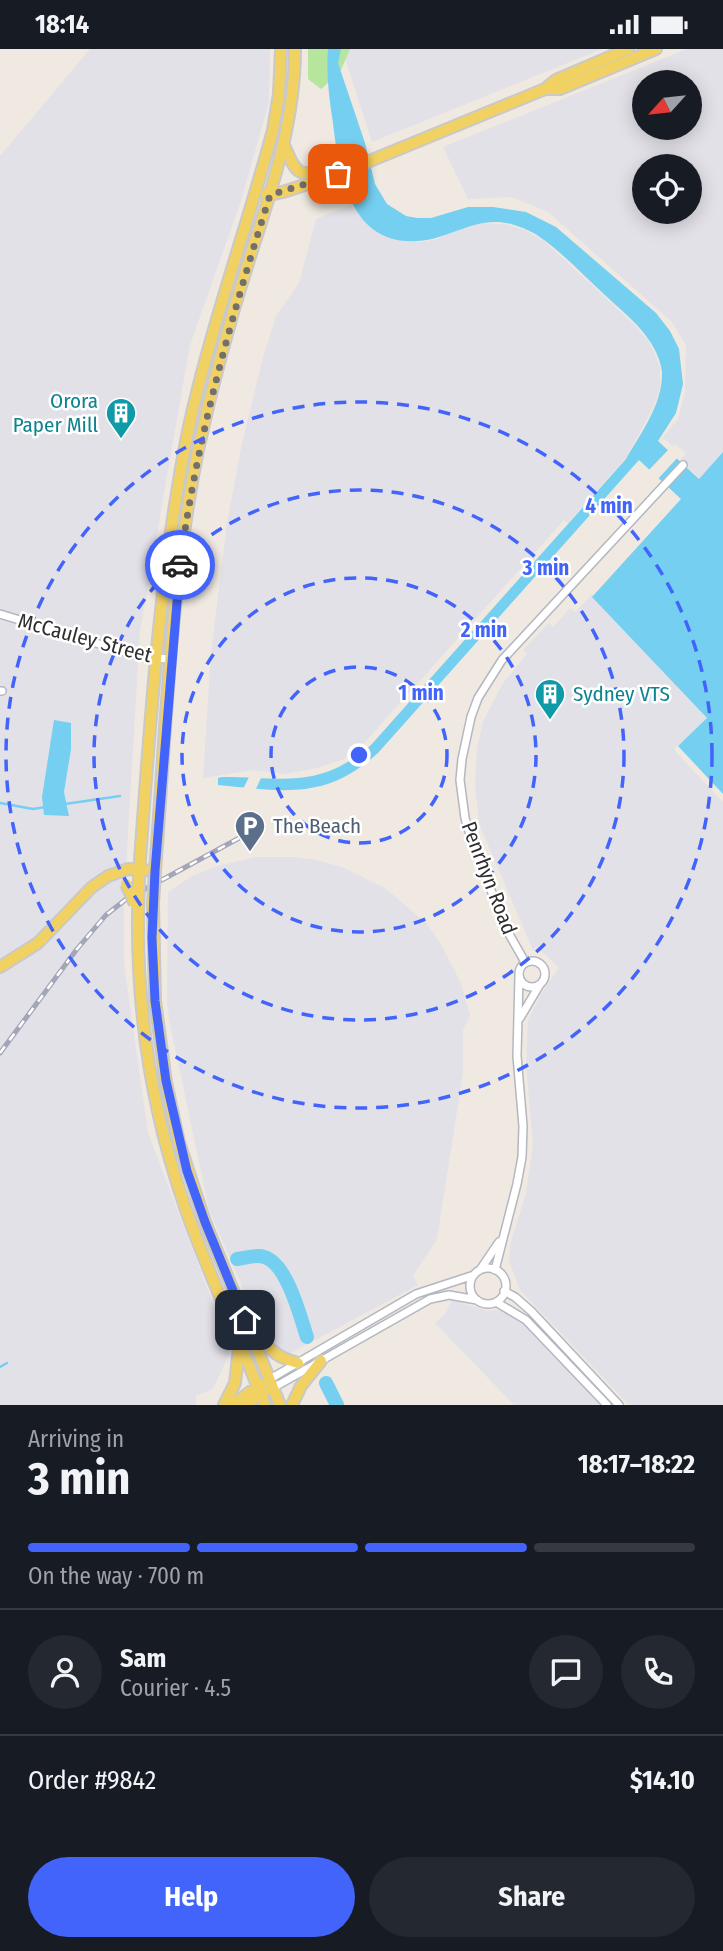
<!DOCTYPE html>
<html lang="en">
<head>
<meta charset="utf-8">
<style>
	:root { --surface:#171b24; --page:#242831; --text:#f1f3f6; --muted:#9ea1a6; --line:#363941; --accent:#4264fb }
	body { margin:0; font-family:"Fira Sans Condensed",sans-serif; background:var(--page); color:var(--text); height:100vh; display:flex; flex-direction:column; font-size:26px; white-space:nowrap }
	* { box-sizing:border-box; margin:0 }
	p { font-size:23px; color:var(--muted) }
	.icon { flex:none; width:38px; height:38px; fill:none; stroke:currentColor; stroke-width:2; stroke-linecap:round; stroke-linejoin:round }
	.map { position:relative; height:1356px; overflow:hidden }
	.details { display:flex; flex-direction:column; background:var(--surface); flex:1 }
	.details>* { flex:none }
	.needle { width:46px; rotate:243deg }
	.fabs { position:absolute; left:632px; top:21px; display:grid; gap:14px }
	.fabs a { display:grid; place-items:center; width:70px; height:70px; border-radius:50%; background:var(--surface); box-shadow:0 4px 18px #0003; font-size:35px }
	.pin { position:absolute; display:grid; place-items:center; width:60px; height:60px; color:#fff; margin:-30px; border-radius:14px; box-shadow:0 4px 10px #0006 }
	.courier { position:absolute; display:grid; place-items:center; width:70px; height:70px; margin:-35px; border:5px solid #4264fb; border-radius:50%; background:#fff; color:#222; box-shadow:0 2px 9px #0007 }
	.head em { font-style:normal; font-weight:700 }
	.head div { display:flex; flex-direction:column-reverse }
	.head { display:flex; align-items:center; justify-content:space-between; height:119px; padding:0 28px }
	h1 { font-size:46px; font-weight:700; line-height:52px }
	.bar { display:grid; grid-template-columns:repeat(4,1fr); gap:10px 7px; align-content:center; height:84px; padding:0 28px }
	.bar i { height:9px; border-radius:5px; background:var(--line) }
	.bar .current { background:var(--accent) }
	.bar p { grid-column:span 4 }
	.line { display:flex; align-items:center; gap:18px; padding:0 28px; border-top:2px solid var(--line) }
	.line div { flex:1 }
	.round { display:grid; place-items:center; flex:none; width:74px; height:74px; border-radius:37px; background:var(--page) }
	.primary-button { display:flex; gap:14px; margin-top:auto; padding:14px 28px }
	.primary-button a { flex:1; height:80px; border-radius:42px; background:var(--accent); color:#fff; font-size:28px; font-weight:700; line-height:80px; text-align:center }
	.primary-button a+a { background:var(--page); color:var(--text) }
	.status { display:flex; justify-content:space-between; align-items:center; height:49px; padding:0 35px; background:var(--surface); direction:ltr }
	.status svg { height:19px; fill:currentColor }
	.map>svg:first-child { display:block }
	.industrial { fill:#e3e1e8; fill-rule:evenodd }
	.green { fill:#b6e59e }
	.water { fill:#75cff0 }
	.pier { fill:#efe9e1 }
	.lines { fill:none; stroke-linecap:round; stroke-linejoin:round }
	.stream { stroke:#75cff0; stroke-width:2.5 }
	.river { stroke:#75cff0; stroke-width:14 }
	.minor-casing { stroke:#b4b7c1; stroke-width:10 }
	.primary-casing { stroke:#c9c9c9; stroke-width:14 }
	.minor { stroke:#fff; stroke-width:7 }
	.primary { stroke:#f2d163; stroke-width:10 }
	.rail-casing { stroke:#a3a6b8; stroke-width:5 }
	.rail { stroke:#fff; stroke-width:2.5; stroke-dasharray:8; stroke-linecap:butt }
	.primary-bridge-casing { stroke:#c9c9c9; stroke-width:14; stroke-linecap:butt }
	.primary-bridge { stroke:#f2d163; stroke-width:10 }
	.done { stroke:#726f6d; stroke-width:7; stroke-dasharray:0 12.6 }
	.route { stroke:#4264fb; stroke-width:9 }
	.ring { fill:none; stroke:#4264fb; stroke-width:3.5; stroke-dasharray:12 9 }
	.labels { text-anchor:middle; stroke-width:5; stroke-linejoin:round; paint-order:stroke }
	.culture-label { font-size:21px; fill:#0d838f; stroke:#fff; text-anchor:end }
	.street-label { font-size:21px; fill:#2e2e2e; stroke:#fff }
	.service-label { font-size:21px; fill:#4e5e75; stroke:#fff; text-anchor:start }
	.centre { fill:#4264fb; stroke:#fff; stroke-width:3.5 }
	.ring-label { font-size:21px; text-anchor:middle; font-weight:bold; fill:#4264fb; stroke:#fff; stroke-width:5; stroke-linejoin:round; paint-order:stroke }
</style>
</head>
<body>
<div class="status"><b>18:14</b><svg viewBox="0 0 49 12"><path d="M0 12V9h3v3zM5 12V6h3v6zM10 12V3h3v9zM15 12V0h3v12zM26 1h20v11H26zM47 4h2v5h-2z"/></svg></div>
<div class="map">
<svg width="723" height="1356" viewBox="0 0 723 1356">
	<rect width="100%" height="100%" fill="#efe9e1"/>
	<!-- industrial -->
	<path class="industrial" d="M90,0H270L269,53L241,152L190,296L140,582L124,851V914L148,1084L231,1301L213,1340L196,1347V1356H0V107Z
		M342,0H602L372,93Z
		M687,0H723V403L700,430L680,411L686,404L675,395L672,397L664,390L659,393L678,370L685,344L686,296L671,272L548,163L512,148L468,150L443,98ZM644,33H690V79H644ZM644,117H690V163H644Z
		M351,156L372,179L393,190L417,193L434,191L463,179L482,174L505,175L525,181L544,192L634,275L650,294L660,318V340L653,359L626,409L568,474L564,471L365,693L342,711L317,719L285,725L253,721L203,729L211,603L227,474L241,399L262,312L276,267L299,234L316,170Z
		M592,545L709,669L675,699V702L723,753V1356H629L520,1241L509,1212L510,1196L526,1144L533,1095L526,1016L528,971L541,945L559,918L536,898L533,901L479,775L475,736L477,700L483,672L503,634L527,605L523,601L549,574L553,578L570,559L575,563Z
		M256,808H296L317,811L342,818L385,839L426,874L441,895L461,934L470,966L463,981V1024L437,1190L413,1227L418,1236L291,1304H282L264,1288L209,1161L170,975L167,954L168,843L192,827L218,817Z
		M452,1251L487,1262L499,1261L522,1272L603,1356H514L435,1274L445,1265Z"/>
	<!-- green -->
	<path class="green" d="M308,0H350L340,23L321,40L308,30Z"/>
	<!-- water -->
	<path class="water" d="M328,0H341L338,14L365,94L375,135L387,155L406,167L417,169H431L468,158H493L526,163L556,178L656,264L670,282L679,300L683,335L676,364L658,392L699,430L723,403V745L678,697L707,669L592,548L681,450L639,411L378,704C325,752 283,742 218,736V729L222,728C285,728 318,741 371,696L626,410C641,384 663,355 662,323C661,313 656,302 651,294C640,276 622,262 607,248C586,229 566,207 544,191C534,183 522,178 511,175C476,166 451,190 418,192C350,197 339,125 333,74C329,49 326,25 328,0Z
		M54,671L71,674V700L64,743L69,767L44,766L42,748Z"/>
	<!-- pier -->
	<path class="pier" d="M670,399L679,407L657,431L647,423Z
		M250,726L262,727L255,742L243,740Z"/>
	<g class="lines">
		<!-- stream -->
		<path class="stream" d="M0,754L33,760L45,758
			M65,755L120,747
			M0,1318L7,1314"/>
		<!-- river -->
		<path class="river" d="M237,1210C246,1209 256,1205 264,1208C287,1214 300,1267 307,1288
			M326,1334L337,1356"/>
		<!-- minor casing -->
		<g class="minor-casing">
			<path id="minor" d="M0,565L142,608L171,610
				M0,642H2
				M519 925a13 13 0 1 1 26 0a13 13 0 1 1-26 0Z
				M525,913L509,885L476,805L465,769L460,731L462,710L471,668L478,649L502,611L683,416
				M520,969L539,937
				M470 1237a18 18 0 1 1 36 0a18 18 0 1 1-36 0Z
				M480,1221L499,1193
				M495,1221L517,1135L522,1108L523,1077L517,1007L519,927
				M504,1242L515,1248L531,1262L619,1356
				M496,1253L526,1271L607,1356
				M270,1330L416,1245L474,1226
				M273,1339L430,1250L449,1246L477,1251"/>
		</g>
		<!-- primary casing -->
		<g class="primary-casing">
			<path id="primary" d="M545,40H560L656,0
				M284,96C297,126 298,129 331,120
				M266,145L270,146L283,143L338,125L545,40L556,31L628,0
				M139,825C150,676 159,528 188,382C210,280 246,182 273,81L279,45L281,0
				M153,855L155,952L166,1033L179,1093L205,1173L280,1356
				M138,865C137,965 152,1063 185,1158C208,1225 239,1289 265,1356
				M0,918L38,894L92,838L108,827L128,820L155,822C166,682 170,539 198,401C212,337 229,274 249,211C271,142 295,74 295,0
				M252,1271C265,1295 270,1307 298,1314
				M224,1356L235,1334L239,1299
				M232,1356L261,1335
				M244,1356L264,1343
				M292,1356L301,1337L321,1312"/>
		</g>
		<!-- minor -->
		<use href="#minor" class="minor"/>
		<!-- primary -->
		<use href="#primary" class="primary"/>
		<!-- rail casing -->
		<g class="rail-casing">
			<path id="rail" d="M0,1004L77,900L106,866L125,851L241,788"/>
		</g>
		<!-- rail -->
		<use href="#rail" class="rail"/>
		<!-- primary-bridge casing -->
		<g class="primary-bridge-casing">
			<path id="primary-bridge" d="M126,835L135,855
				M153,855L155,822
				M138,865L139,827"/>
		</g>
		<!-- primary-bridge -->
		<use href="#primary-bridge" class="primary-bridge"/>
	</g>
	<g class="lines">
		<!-- done -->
		<path class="done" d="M180,516C197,387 231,270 270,146L338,125"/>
		<!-- route -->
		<path class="route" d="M180,516L155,822L152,889L155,952L166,1032L187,1122L205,1173L245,1271"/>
	</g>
	<!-- distance rings -->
	<g class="ring">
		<circle cx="359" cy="706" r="88"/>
		<circle cx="359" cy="706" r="177"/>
		<circle cx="359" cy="706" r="265"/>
		<circle cx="359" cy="706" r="353"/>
	</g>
	<!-- icons -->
	<defs>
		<g id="building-pin" transform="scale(1.575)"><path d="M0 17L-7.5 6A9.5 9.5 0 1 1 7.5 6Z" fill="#0f9aa8" stroke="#fff"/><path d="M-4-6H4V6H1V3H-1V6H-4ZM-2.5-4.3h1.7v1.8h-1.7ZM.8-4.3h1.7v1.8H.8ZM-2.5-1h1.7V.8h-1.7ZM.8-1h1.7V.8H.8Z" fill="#fff"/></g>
		<g id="parking-pin" transform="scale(1.575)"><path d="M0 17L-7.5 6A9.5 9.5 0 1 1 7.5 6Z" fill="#5c6f8a" stroke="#fff"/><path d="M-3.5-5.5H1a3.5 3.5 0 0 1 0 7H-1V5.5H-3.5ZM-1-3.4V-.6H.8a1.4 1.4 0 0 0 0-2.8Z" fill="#fff"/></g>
	</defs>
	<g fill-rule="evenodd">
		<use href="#building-pin" x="121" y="364"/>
		<use href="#building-pin" x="550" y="645"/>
		<use href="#parking-pin" x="250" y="777"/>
	</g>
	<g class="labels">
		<!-- culture labels -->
		<g class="culture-label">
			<text x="98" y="359">Orora<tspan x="98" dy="24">Paper Mill</tspan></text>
			<text x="573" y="652" text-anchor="start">Sydney VTS</text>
		</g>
		<!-- street labels -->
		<g class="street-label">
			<text transform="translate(85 589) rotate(15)" y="7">McCauley Street</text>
			<text transform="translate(489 829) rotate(69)" y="7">Penrhyn Road</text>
		</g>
		<!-- service labels -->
		<g class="service-label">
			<text x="273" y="784">The Beach</text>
		</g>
	</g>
	<circle cx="359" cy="706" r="10" class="centre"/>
	<g class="ring-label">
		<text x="609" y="464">4 min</text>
		<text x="546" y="526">3 min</text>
		<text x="484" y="588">2 min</text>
		<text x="421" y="651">1 min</text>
	</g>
</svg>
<div class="fabs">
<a><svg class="needle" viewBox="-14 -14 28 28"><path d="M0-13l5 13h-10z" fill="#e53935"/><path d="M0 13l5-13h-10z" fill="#9ea1a6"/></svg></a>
<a><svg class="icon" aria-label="locate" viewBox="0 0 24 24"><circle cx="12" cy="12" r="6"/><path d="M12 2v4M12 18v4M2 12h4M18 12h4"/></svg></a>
</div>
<div class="pin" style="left:338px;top:125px;background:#ea580c"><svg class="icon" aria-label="bag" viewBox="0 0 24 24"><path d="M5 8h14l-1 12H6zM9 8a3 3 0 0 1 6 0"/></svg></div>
<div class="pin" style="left:245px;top:1271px;background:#1f2937"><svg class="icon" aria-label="home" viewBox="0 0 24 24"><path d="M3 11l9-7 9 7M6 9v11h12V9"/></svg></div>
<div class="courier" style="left:180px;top:516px"><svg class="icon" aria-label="car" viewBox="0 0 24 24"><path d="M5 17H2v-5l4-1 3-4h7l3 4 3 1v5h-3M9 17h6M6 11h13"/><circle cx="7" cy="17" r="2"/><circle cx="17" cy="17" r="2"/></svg></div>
</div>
<section class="details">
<div class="head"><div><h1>3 min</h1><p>Arriving in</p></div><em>18:17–18:22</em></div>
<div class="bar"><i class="current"></i><i class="current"></i><i class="current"></i><i></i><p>On the way · 700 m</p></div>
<div class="line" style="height:126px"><a class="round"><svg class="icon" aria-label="person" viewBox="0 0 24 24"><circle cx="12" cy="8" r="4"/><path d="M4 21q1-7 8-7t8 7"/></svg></a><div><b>Sam</b><p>Courier · 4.5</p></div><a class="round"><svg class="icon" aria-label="chat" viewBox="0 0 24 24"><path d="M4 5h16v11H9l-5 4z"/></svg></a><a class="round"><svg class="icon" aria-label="phone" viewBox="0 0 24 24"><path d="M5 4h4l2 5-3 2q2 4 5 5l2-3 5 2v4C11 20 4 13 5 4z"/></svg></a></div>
<div class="line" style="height:91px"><div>Order #9842</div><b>$14.10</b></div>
<div class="primary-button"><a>Help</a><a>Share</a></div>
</section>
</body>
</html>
